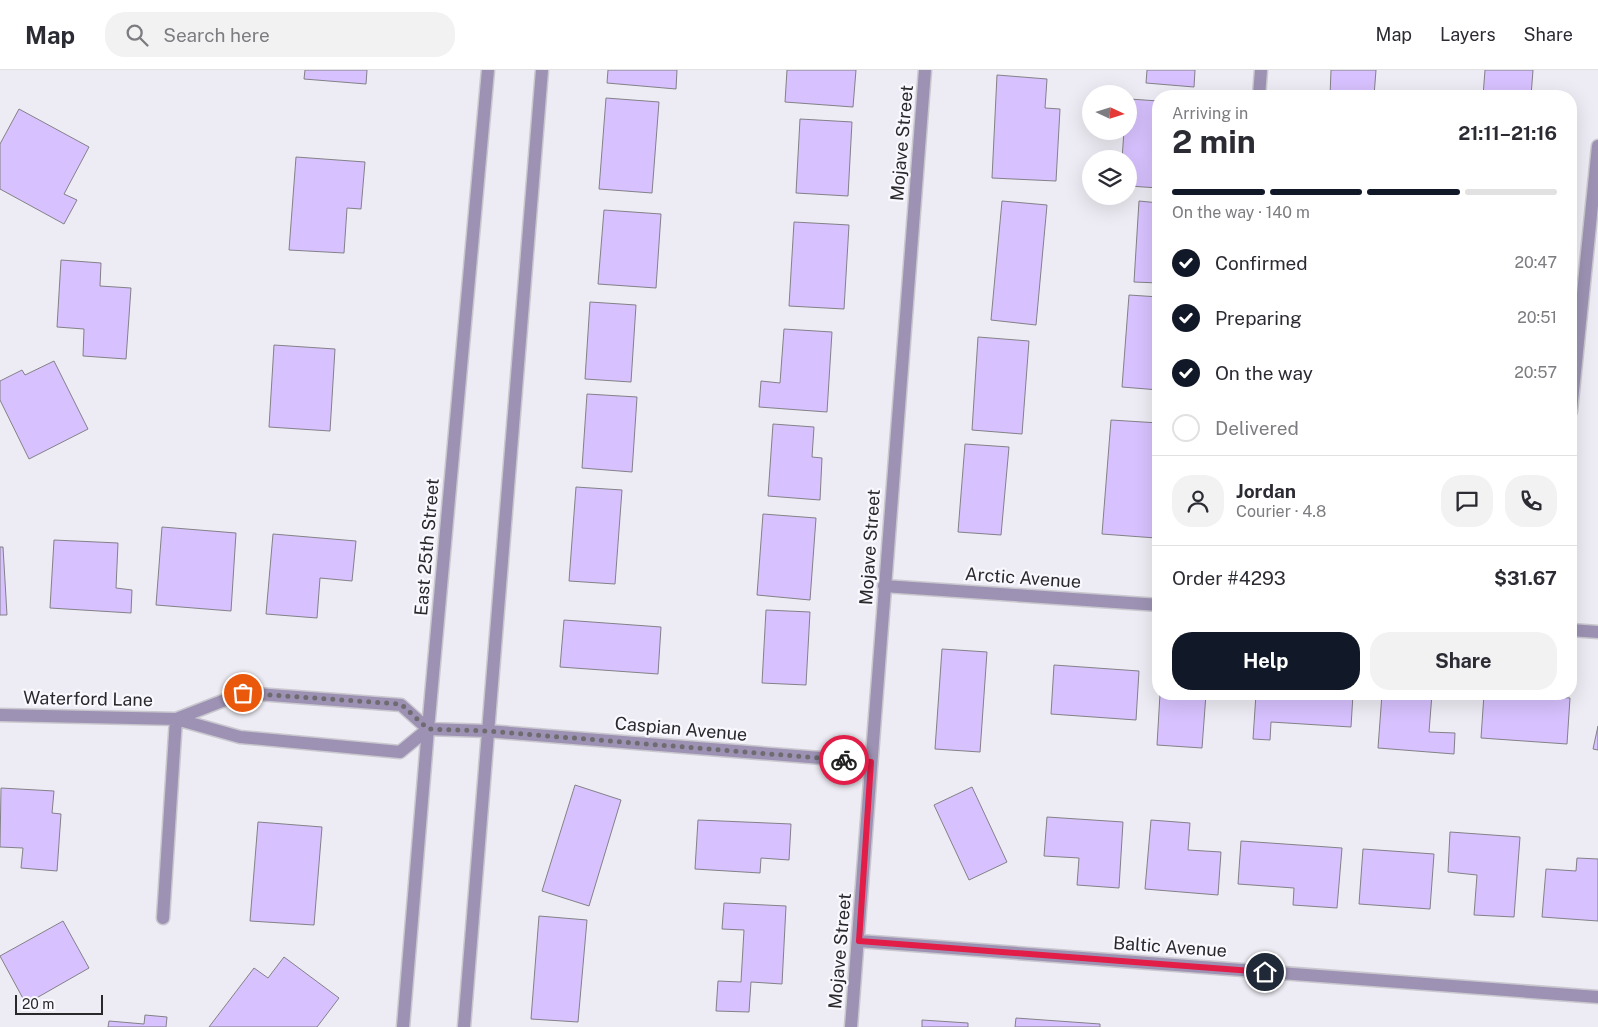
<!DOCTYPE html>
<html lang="en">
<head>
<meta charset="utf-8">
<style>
	:root { --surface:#fff; --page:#f2f2f3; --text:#2b2b33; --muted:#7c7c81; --line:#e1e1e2; --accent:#111827 }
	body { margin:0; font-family:"Public Sans",sans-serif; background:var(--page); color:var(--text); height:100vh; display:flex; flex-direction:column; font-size:19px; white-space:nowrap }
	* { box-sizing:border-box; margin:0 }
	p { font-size:16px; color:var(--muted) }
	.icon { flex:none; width:28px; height:28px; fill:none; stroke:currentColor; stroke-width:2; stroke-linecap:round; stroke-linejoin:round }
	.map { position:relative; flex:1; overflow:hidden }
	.drawer { position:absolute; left:1152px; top:20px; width:425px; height:610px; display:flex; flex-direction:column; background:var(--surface); border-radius:20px; box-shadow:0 5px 20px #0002 }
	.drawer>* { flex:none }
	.needle { width:32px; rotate:94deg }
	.buttons { position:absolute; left:1082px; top:15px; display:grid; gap:10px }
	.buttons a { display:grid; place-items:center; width:55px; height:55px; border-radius:50%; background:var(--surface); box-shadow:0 5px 20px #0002; font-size:25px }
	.scale { position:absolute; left:15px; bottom:12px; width:88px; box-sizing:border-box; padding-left:5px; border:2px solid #29282b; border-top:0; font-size:14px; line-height:18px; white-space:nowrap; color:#29282b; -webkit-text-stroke:4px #faf8ff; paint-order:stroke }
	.pin { position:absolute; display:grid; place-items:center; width:42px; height:42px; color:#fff; margin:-21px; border:2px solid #fff; border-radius:50%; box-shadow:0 1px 5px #0007 }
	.courier { position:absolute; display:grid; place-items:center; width:50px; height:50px; margin:-25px; border:4px solid #e11d48; border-radius:50%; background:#fff; color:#222; box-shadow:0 1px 6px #0007 }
	.summary em { font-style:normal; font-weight:700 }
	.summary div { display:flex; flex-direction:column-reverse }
	.summary { display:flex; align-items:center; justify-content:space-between; height:85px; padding:0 20px }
	h1 { font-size:32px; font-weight:700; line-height:38px }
	.bar { display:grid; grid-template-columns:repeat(4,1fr); gap:8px 5px; align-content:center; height:60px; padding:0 20px }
	.bar i { height:6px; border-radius:4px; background:var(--line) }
	.bar .selected { background:var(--accent) }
	.bar p { grid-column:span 4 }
	.line { display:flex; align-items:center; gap:12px; padding:0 20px; border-top:1px solid var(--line) }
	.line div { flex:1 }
	.round { display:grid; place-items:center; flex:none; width:52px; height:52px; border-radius:20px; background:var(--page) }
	ol { padding:0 20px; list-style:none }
	li { display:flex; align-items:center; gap:15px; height:55px }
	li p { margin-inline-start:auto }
	li .icon { padding:5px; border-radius:50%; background:var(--accent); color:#fff; stroke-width:4 }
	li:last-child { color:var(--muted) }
	li i { width:28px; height:28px; border:2px solid var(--line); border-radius:50% }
	.primary-button { display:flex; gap:10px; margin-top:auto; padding:10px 20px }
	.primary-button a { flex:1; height:58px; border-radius:20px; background:var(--accent); color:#fff; font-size:20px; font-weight:700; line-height:58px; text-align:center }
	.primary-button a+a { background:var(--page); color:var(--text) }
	header { display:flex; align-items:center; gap:30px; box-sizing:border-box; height:70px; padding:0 25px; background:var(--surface); border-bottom:1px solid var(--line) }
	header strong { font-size:24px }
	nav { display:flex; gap:28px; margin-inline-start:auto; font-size:18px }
	.search { width:350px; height:45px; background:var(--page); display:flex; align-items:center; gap:12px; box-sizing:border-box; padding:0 18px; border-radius:20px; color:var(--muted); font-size:19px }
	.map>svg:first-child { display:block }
	.building { fill:#d7c1fe; stroke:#838188 }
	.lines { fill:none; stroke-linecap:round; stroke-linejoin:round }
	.minor-casing { stroke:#cac8cf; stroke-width:15 }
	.minor { stroke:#9d92b3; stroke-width:12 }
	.done { stroke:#6e6c71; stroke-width:5; stroke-dasharray:0 9 }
	.route { stroke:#e11d48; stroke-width:6 }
	.labels { text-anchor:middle; stroke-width:4.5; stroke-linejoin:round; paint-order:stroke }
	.street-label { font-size:18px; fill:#29282b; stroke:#faf8ff }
</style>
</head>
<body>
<header>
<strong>Map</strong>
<div class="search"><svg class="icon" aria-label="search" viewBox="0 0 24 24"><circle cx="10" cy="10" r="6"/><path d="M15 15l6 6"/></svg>Search here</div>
<nav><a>Map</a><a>Layers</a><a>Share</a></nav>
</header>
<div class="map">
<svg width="1598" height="957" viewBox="0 0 1598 957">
	<rect width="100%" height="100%" fill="#edebf3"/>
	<!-- building -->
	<path class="building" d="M305,0H367L366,14L304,9Z
		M608,0H677L676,19L607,13Z
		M787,0H856L853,37L785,32Z
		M1147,0H1195L1194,17L1146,13Z
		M1331,0H1376L1374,26H1330Z
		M1485,0H1533L1531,26H1483Z
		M997,5L1047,9L1045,38L1060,39L1056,111L992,108Z
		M606,28L659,32L652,123L599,119Z
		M1129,29L1159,31V118L1129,116V89H1122L1124,61H1129Z
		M19,39L89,77L64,124L77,130L64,154L0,119V74Z
		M800,49L852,52L848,126L796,123Z
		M296,87L365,92L361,139L347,138L344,183L289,180Z
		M1002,131L1047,135L1036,255L991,250Z
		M1139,131L1159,133V213L1134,212Z
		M604,140L661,144L656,218L598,214Z
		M794,152L849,155L844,239L789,236Z
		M61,190L101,193L100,216L131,218L126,289L83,286L84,259L57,257Z
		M1129,225L1159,227V320L1122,317Z
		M590,232L636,235L631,312L585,309Z
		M784,259L832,262L827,342L759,337L761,311L780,313Z
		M978,267L1029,271L1022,364L972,360Z
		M274,275L335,279L330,361L269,357Z
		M54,291L88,359L29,389L0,330V311L22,300L25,305Z
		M587,324L637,327L632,402L582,398Z
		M1111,350L1159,353V436L1156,468L1102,464Z
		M773,354L814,357L812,387L822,388L820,430L768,426Z
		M965,374L1009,377L1001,465L958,462Z
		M576,417L622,420L615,514L569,511Z
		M763,444L816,448L810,530L757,525Z
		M162,457L236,463L231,541L156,535Z
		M273,464L356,471L352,511L320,508L317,548L266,544Z
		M54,470L118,473L116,518L132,520L131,543L50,538Z
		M0,477H3L7,545H0Z
		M766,540L810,542L806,615L762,613Z
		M564,550L661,557L658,604L560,597Z
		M942,579L987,582L980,682L935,679Z
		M1054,595L1139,601L1136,650L1051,644Z
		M1160,624H1206L1202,678L1157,675Z
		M1256,624H1353L1351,657L1271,652L1270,670L1253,669Z
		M1382,624H1432L1429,662L1455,663L1454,684L1378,678Z
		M1484,624H1515L1570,628L1567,674L1481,668Z
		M1598,656V680L1593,679Z
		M575,715L621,730L589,836L542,821Z
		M972,717L1007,792L969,810L934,735Z
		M1,718L54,721L52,743L61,744L57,801L21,798L23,778L0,777Z
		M1047,747L1123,752L1119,818L1077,815L1079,788L1044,786Z
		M698,750L791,754L789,790L761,788L760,803L695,799Z
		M1151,750L1190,753L1188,780L1221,782L1218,825L1145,819Z
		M258,752L322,757L314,855L250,851Z
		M1450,762L1520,767L1514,847L1474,845L1477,805L1448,802Z
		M1241,771L1342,778L1337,838L1293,835L1294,818L1238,814Z
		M1363,779L1434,784L1430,839L1359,834Z
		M1577,788L1598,789V851L1542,847L1546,799L1576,801Z
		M724,833L786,836L782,914L751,912L749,942L716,941L718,911L741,912L744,860L722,859Z
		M539,846L587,850L578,952L531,949Z
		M63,851L89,898L26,934L0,886Z
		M284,887L339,928L317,957H209L254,898L268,908Z
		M145,945L167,947L166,957H108L109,951L144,954Z
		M1016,948L1100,954V957H1015Z
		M922,950L968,953V957H922Z"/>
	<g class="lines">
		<!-- minor casing -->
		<g class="minor-casing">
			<path id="minor" d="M1259,26L1261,0
				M1571,341L1598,76
				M884,516L1159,535
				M1571,560L1598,562
				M0,645L176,649L243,623L401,635L428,659L487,661L871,692
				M163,848L176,649L240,667L400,682L428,659
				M859,871L1598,927
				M403,957L428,659L488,0
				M464,957L542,0
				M851,957L925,0"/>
		</g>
		<!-- minor -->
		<use href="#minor" class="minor"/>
	</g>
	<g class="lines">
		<!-- done -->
		<path class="done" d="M243,623L401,634L428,659L487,661L844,690"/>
		<!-- route -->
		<path class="route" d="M844,690L871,692L859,871L1265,902"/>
	</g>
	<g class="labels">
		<!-- street labels -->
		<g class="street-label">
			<text transform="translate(902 73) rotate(-85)" y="6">Mojave Street</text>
			<text transform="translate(427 477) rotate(-85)" y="6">East 25th Street</text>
			<text transform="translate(870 477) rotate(-86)" y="6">Mojave Street</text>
			<text transform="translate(1023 508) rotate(4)" y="6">Arctic Avenue</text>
			<text transform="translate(88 629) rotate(1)" y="6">Waterford Lane</text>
			<text transform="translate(681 659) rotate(5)" y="6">Caspian Avenue</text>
			<text transform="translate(1170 877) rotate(4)" y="6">Baltic Avenue</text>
			<text transform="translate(840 881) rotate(-85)" y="6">Mojave Street</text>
		</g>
	</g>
</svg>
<div class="buttons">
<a><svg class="needle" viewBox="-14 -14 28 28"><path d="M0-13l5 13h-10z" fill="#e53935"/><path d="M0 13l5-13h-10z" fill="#7c7c81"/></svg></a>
<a><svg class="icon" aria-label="layers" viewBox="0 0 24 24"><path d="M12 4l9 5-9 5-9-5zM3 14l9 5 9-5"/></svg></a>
</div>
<div class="scale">20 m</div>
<div class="pin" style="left:243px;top:623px;background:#ea580c"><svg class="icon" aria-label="bag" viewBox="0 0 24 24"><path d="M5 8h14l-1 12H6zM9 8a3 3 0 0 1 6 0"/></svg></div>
<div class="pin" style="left:1265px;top:902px;background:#1f2937"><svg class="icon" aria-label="home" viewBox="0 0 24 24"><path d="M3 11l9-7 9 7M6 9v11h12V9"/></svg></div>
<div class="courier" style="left:844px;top:690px"><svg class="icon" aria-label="bike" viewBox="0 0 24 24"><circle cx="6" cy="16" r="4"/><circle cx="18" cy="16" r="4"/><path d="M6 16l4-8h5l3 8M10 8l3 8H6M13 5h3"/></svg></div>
<section class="drawer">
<div class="summary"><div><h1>2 min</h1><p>Arriving in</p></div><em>21:11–21:16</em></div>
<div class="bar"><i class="selected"></i><i class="selected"></i><i class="selected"></i><i></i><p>On the way · 140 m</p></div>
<ol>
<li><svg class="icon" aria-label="check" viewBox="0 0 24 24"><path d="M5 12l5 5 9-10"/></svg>Confirmed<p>20:47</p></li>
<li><svg class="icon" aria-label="check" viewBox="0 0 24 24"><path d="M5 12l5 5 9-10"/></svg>Preparing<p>20:51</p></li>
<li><svg class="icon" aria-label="check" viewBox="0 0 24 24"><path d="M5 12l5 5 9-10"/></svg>On the way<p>20:57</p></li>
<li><i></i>Delivered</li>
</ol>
<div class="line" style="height:90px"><a class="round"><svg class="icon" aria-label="person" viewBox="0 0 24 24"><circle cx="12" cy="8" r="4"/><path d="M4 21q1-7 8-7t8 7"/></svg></a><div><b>Jordan</b><p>Courier · 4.8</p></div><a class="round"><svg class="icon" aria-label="chat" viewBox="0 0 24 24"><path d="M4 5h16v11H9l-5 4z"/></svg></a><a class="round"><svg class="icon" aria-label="phone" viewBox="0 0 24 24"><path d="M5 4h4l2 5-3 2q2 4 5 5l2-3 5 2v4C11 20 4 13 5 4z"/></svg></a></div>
<div class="line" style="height:65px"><div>Order #4293</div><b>$31.67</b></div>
<div class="primary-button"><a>Help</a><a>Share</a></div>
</section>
</div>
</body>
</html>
